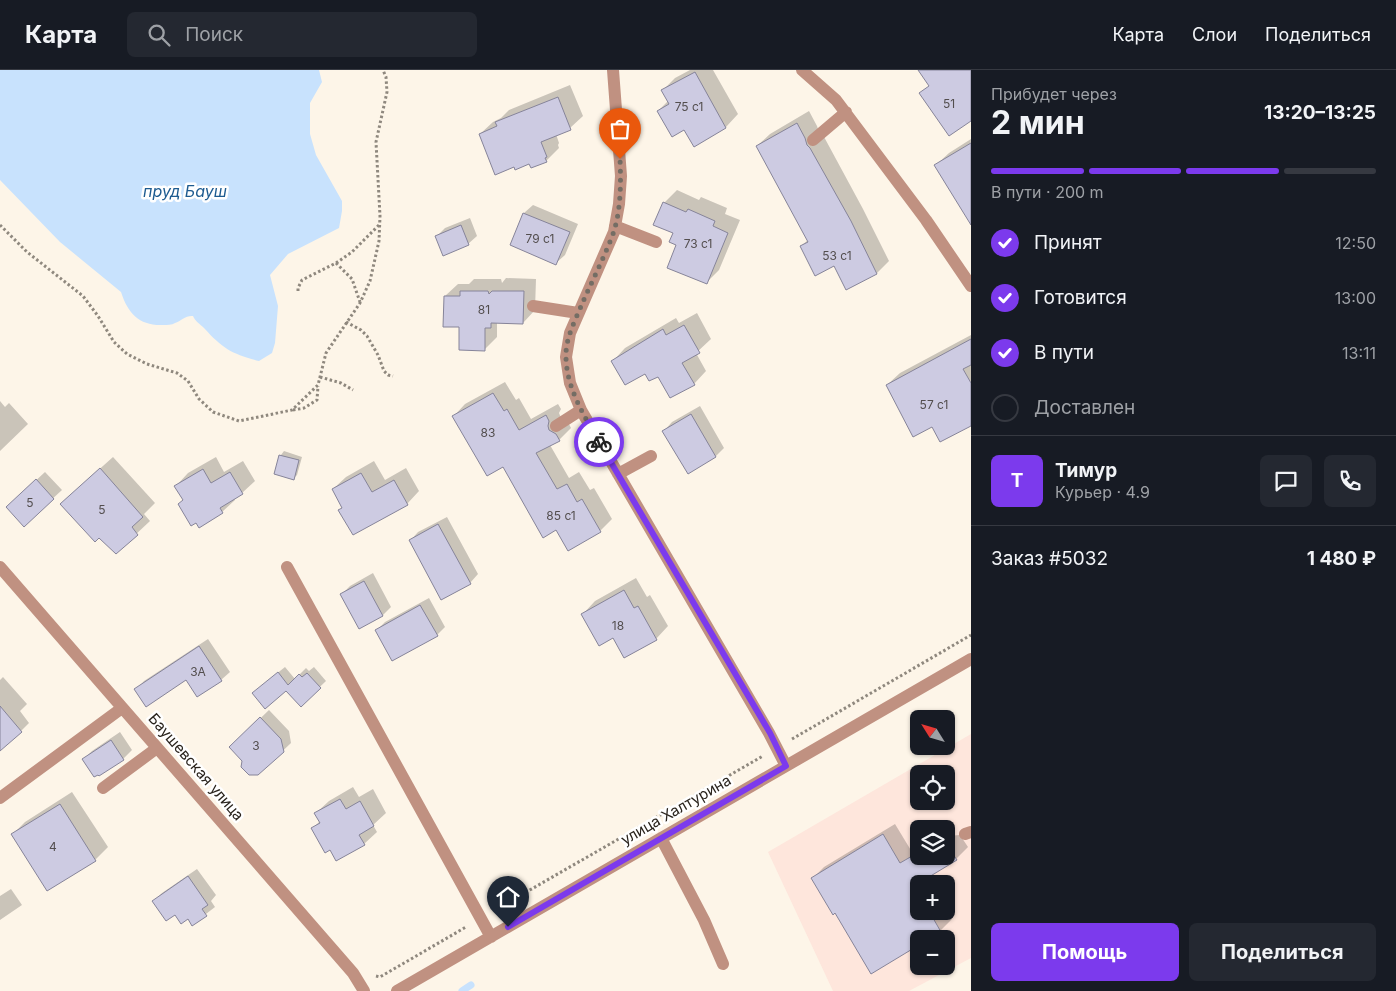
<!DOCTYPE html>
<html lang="ru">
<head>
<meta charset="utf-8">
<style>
	:root { --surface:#171b24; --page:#242831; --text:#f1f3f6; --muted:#9ea1a6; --line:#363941; --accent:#7c3aed }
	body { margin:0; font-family:Inter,sans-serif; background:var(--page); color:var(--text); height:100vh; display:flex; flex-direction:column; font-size:19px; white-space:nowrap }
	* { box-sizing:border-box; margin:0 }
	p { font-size:16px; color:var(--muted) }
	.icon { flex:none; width:28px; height:28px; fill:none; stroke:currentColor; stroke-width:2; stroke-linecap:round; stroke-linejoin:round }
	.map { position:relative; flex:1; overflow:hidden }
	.side { display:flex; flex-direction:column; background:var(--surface); width:425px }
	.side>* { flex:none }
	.needle { width:32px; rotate:307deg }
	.fabs { position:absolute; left:910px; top:640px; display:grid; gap:10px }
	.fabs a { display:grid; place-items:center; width:45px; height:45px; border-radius:8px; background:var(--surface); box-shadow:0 1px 4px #0004; font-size:25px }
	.pin { position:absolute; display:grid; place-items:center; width:42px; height:42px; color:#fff; margin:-51px -21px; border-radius:50% 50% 50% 0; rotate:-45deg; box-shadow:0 0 5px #0007 }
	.pin .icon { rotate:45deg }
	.courier { position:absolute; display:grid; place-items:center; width:50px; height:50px; margin:-25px; border:4px solid #7c3aed; border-radius:50%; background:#fff; color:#222; box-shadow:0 1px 6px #0007 }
	.summary em { font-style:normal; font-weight:700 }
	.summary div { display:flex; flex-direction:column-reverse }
	.summary { display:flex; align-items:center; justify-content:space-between; height:85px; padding:0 20px }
	h1 { font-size:32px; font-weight:700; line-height:38px }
	.bar { display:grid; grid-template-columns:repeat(4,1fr); gap:8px 5px; align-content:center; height:60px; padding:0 20px }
	.bar i { height:6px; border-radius:4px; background:var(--line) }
	.bar .selected { background:var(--accent) }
	.bar p { grid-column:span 4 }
	.line { display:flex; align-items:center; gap:12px; padding:0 20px; border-top:1px solid var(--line) }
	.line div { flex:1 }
	.round { display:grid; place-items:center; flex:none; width:52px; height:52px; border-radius:8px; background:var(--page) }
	ol { padding:0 20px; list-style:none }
	li { display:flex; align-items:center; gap:15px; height:55px }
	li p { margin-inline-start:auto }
	li .icon { padding:5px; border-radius:50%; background:var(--accent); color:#fff; stroke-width:4 }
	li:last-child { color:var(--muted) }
	li i { width:28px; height:28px; border:2px solid var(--line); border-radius:50% }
	.primary-button { display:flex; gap:10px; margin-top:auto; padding:10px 20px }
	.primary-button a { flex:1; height:58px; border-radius:8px; background:var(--accent); color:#fff; font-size:20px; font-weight:700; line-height:58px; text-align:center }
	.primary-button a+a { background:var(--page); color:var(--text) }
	header { display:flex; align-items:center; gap:30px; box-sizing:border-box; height:70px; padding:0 25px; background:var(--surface); border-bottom:1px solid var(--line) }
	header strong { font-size:24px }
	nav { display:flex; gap:28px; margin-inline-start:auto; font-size:18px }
	.search { width:350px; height:45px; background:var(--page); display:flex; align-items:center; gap:12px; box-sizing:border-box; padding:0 18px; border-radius:8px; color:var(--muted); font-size:19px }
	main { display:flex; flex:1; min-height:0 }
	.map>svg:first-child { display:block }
	.industrial { fill:#fee6dc; fill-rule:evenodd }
	.water { fill:#c8e2fd }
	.shadow { fill:#0003 }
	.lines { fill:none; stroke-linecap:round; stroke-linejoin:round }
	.stream { stroke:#c8e2fd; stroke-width:7 }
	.building { fill:#cdcbe2; stroke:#868499 }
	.path { stroke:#8f887e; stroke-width:3; stroke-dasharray:2.5 2.5; stroke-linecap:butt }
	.minor { stroke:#c09181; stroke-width:12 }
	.done { stroke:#746d64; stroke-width:5; stroke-dasharray:0 9 }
	.route { stroke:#7c3aed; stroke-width:6 }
	.labels { text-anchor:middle; stroke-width:5; stroke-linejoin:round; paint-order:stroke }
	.number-label { font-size:12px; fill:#534e4e }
	.street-label { font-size:15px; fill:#2a241d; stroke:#fff }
	.water-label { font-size:16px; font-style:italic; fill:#1d5b90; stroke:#fff }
</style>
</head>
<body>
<header>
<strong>Карта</strong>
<div class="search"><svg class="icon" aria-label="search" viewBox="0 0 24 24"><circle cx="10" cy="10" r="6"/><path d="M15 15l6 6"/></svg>Поиск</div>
<nav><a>Карта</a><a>Слои</a><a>Поделиться</a></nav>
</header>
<main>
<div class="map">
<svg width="971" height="921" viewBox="0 0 971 921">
	<rect width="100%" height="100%" fill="#fdf5e8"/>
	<!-- industrial -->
	<path class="industrial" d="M971,664V888L909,921H833L768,782ZM919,704H946V731H919ZM919,759H946V786H919ZM919,814H946V841H919ZM919,869H946V896H919Z"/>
	<!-- water -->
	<path class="water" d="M0,0H319L322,12L310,33V64L316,85L342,131V141L339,158L288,184L270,205L278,236L275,273L272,283L259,291C232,284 223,279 204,258C200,254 195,251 193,246C186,245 181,251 175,253C172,255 167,255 163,255C140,256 128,244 121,222L60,172L0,110Z"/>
	<!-- shadow -->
	<path class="shadow" d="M690,0H713L738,44L726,57L694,75L684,58L658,41L668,31L662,21L675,8Z
		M570,15L583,46L570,58L556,64L559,73L558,75L559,78L546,91L531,97L529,92L514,96L480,64L493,52L501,48L509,40Z
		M809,41L817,56L819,62L823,65L863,139L889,191L877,203L835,194L801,176L808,170L757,76L770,64Z
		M971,69V152L936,95L949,83Z
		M677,120L699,130L701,127L727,138L725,144L740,150L719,200L706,213L678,174L664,133Z
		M533,135L578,154L565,185L556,193L511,175L524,143Z
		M470,148L477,166L468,174L436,167L445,158Z
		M506,208L536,209L535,240L523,253L497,252V267L484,280L461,256L445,226L458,214H469L474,209H501L502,213Z
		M697,243L711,269L696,283L706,301L694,314L645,302L613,291L625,278L676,248L679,253Z
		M971,265V354L933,355L887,315L900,303Z
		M505,312L516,330L519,328L531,349L558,334L561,339L559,343L561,348L568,352L571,358L559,370L550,375L569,408L579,402L590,420L594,418L612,449L600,461L557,458L504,395L453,347L465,334Z
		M0,331L5,337L9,333L28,354L0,381Z
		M700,336L724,378L716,386L688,402L664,361L672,352Z
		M284,381L302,387L297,405L293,409L275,403L281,385Z
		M113,387L155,433L144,444L150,451L116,483L75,421Z
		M216,387L224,402L243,391L255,411L242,423L234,428L235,430L222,442L184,429L176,416L188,403Z
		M374,391L385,410L406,398L419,421L407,434L340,440L343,437L333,419L346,407Z
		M45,402L62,420L24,455L16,429Z
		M447,447L478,504L470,513L410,471L418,462Z
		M373,503L391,537L383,545L360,557L342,524L350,516Z
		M636,508L647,527L650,525L668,556L656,569L583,544L595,531Z
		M429,528L445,557L437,565L376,561L385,552Z
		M208,569L230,602L221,610L186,608L136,620L144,611Z
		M285,597L295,609L306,598L309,601L314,597L326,611L301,635L287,619L260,617Z
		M3,607L27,634L20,641L29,653L21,661L0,667V610Z
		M269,640L289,661L291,673L270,693L244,691L231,677Z
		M120,662L132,680L123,689L99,705L84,689L92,681Z
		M353,717L359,727L373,719L386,743L373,755L377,762L364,774L331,779L313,758L320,751L316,743L329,731Z
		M72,722L108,777L95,790L12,765L25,752Z
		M895,754L912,782L919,778V786H946V766L960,765L968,777L956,789L927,806L931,814H919V841H946V839L952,849L940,861L927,869L836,841L812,809L824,797Z
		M197,799L216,825L211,831L215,837L193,854L188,847L153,832L162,823Z
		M11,819L22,835L0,850V826Z"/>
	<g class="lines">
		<!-- stream -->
		<path class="stream" d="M462,921L471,915"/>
	</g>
	<!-- building -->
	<path class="building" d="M918,0H971V51L949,66L919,23L929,16Z
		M695,2L726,58L694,77L684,60L672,67L657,41L669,34L661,20Z
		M558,27L571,60L541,72L547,87L545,88L547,92L531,98L529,94L515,100L514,97L495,105L479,64L497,56L495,52Z
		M797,53L805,68L807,75L810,78L851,151L877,204L846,220L834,196L815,206L800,176L808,172L756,76Z
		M971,73V155L934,95Z
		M663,132L686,142L688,139L715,151L713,156L728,163L707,214L667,198L676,175L669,172L673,163L653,155Z
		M523,143L570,162L556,195L510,175Z
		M461,155L469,175L443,186L435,166Z
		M460,221H488L489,224L492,221H524L523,254L491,253V258H485V281L459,280V257H443L444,226H460Z
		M684,255L700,283L682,293L695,315L670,328L658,307L649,311L645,304L625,315L611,291L663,259L666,265Z
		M971,269V295L963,299L971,313V356L940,372L932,357L913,367L886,315Z
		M493,323L504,341L507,339L519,360L546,345L549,351L548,356L549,360L556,364L560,371L536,383L557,419L567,414L577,432L582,429L601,462L568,481L556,460L543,468L503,397L487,406L452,346Z
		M691,344L716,387L688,404L662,361Z
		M279,385L299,390L294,410L274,404Z
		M100,398L143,447L132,457L138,465L116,484L99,468L95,472L60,434Z
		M203,399L211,413L230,402L243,424L220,438L223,443L199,458L196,453L191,456L178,434L183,430L174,416Z
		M361,403L372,422L394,410L408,435L353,465L338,440L342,438L332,419Z
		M36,409L54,429L24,457L6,437Z
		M438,454L471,514L441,530L409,470Z
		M364,511L383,546L359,559L340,524Z
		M624,520L634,538L638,536L657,570L624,588L613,568L599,576L581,544Z
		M420,535L438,566L392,591L375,560Z
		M199,576L222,611L197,627L186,610L146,637L134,619Z
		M278,602L288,615L299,604L302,607L307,603L321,618L301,637L286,621L265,639L252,623Z
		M0,636L22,662L0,681Z
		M260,647L281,669L284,682L258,705H249L241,697L242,691L229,677Z
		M111,670L124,690L99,706L98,705L94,707L82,689Z
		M340,729L346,739L360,731L374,756L359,765L365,775L336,791L330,780L325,783L311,758L320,753L314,743Z
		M60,734L96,791L47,821L11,764Z
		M883,764L900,793L919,782V786H946V777H948L957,790L919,813V841H929L941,862L929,869H919V875L871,904L835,843L833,845L811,808Z
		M188,806L208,835L202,839L207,846L192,856L188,849L181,854L175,845L166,851L152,831Z"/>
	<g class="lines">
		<!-- path -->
		<path class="path" d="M0,155L27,182L83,226L98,246L114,272L127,284L147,294L177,303L188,311L199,329L213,342L239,351L292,340L318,315L326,283L360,233L370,211L379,171L380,146L376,72L387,22L386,7L383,0
			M336,193L352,209L360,232
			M298,221V218L302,210L336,193L352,182L380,154
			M346,252L361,260L367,266L378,285L384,301L388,305L393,306
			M320,307L341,313L353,320
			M293,340L304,338L317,330L318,316
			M792,669L971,565
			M495,840L763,686
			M376,906L380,907L466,857"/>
		<!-- minor -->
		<path class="minor" d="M613,0L621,106L619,134L614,162L570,263L566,287L570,313L581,340L769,663L786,696
			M802,0L836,30L926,150L971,216
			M813,70L846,42
			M615,156L656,172
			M533,236L578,243
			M556,356L581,340
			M618,404L651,386
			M0,497L353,903L364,921
			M287,497L491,867
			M103,718L157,678
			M0,728L122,638
			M965,764L971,762
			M661,768L704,850L723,894
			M397,921L971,589"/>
	</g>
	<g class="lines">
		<!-- done -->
		<path class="done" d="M599,372C584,345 567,319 566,288C565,269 575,251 582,234C592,211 604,188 613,164C621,141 621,113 620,89"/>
		<!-- route -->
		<path class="route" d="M508,857L786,696L770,663L599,372"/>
	</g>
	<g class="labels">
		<!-- number labels -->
		<g class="number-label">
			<text x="949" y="38">51</text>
			<text x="689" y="41">75 с1</text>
			<text x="540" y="173">79 с1</text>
			<text x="698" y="178">73 с1</text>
			<text x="837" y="190">53 с1</text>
			<text x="484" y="244">81</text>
			<text x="934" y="339">57 с1</text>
			<text x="488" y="367">83</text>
			<text x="30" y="437">5</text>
			<text x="102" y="444">5</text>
			<text x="561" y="450">85 с1</text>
			<text x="618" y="560">18</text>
			<text x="198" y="606">3А</text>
			<text x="256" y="680">3</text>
			<text x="53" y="781">4</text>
		</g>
		<!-- street labels -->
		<g class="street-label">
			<text transform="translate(196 697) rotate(49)" y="5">Баушевская улица</text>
			<text transform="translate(676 740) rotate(-30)" y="5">улица Халтурина</text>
		</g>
		<!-- water labels -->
		<g class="water-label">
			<text x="185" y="127">пруд Бауш</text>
		</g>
	</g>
</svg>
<div class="fabs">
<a><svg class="needle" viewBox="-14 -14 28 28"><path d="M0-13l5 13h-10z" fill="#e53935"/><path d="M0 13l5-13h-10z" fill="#9ea1a6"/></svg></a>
<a><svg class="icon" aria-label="locate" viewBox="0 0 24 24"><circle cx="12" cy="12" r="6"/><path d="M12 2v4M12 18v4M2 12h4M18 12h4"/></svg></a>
<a><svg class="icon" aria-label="layers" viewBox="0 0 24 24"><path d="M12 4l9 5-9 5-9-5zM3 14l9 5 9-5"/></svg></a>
<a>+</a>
<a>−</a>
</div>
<div class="pin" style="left:620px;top:89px;background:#ea580c"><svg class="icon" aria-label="bag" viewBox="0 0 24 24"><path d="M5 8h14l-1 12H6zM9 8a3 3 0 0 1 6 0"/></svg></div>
<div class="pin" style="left:508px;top:857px;background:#1f2937"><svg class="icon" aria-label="home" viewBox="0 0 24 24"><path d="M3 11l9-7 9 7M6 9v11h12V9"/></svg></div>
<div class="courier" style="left:599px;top:372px"><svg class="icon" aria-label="bike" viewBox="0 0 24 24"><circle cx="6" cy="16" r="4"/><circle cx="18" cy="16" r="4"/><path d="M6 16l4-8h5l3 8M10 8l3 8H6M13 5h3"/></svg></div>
</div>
<section class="side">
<div class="summary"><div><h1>2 мин</h1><p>Прибудет через</p></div><em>13:20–13:25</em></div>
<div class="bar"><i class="selected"></i><i class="selected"></i><i class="selected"></i><i></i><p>В пути · 200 m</p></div>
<ol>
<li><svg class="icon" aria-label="check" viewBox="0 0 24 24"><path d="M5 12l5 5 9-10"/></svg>Принят<p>12:50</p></li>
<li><svg class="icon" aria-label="check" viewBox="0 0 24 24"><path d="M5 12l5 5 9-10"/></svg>Готовится<p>13:00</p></li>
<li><svg class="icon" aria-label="check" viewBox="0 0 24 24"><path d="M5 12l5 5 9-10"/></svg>В пути<p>13:11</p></li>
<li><i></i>Доставлен</li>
</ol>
<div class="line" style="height:90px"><b class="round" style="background:var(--accent);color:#fff">Т</b><div><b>Тимур</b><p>Курьер · 4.9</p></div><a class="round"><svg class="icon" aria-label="chat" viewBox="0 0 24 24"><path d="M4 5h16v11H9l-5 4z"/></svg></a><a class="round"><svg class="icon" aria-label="phone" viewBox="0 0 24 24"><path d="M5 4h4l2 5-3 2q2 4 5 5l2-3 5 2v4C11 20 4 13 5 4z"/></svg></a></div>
<div class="line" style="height:65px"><div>Заказ #5032</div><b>1 480 ₽</b></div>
<div class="primary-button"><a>Помощь</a><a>Поделиться</a></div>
</section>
</main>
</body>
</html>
